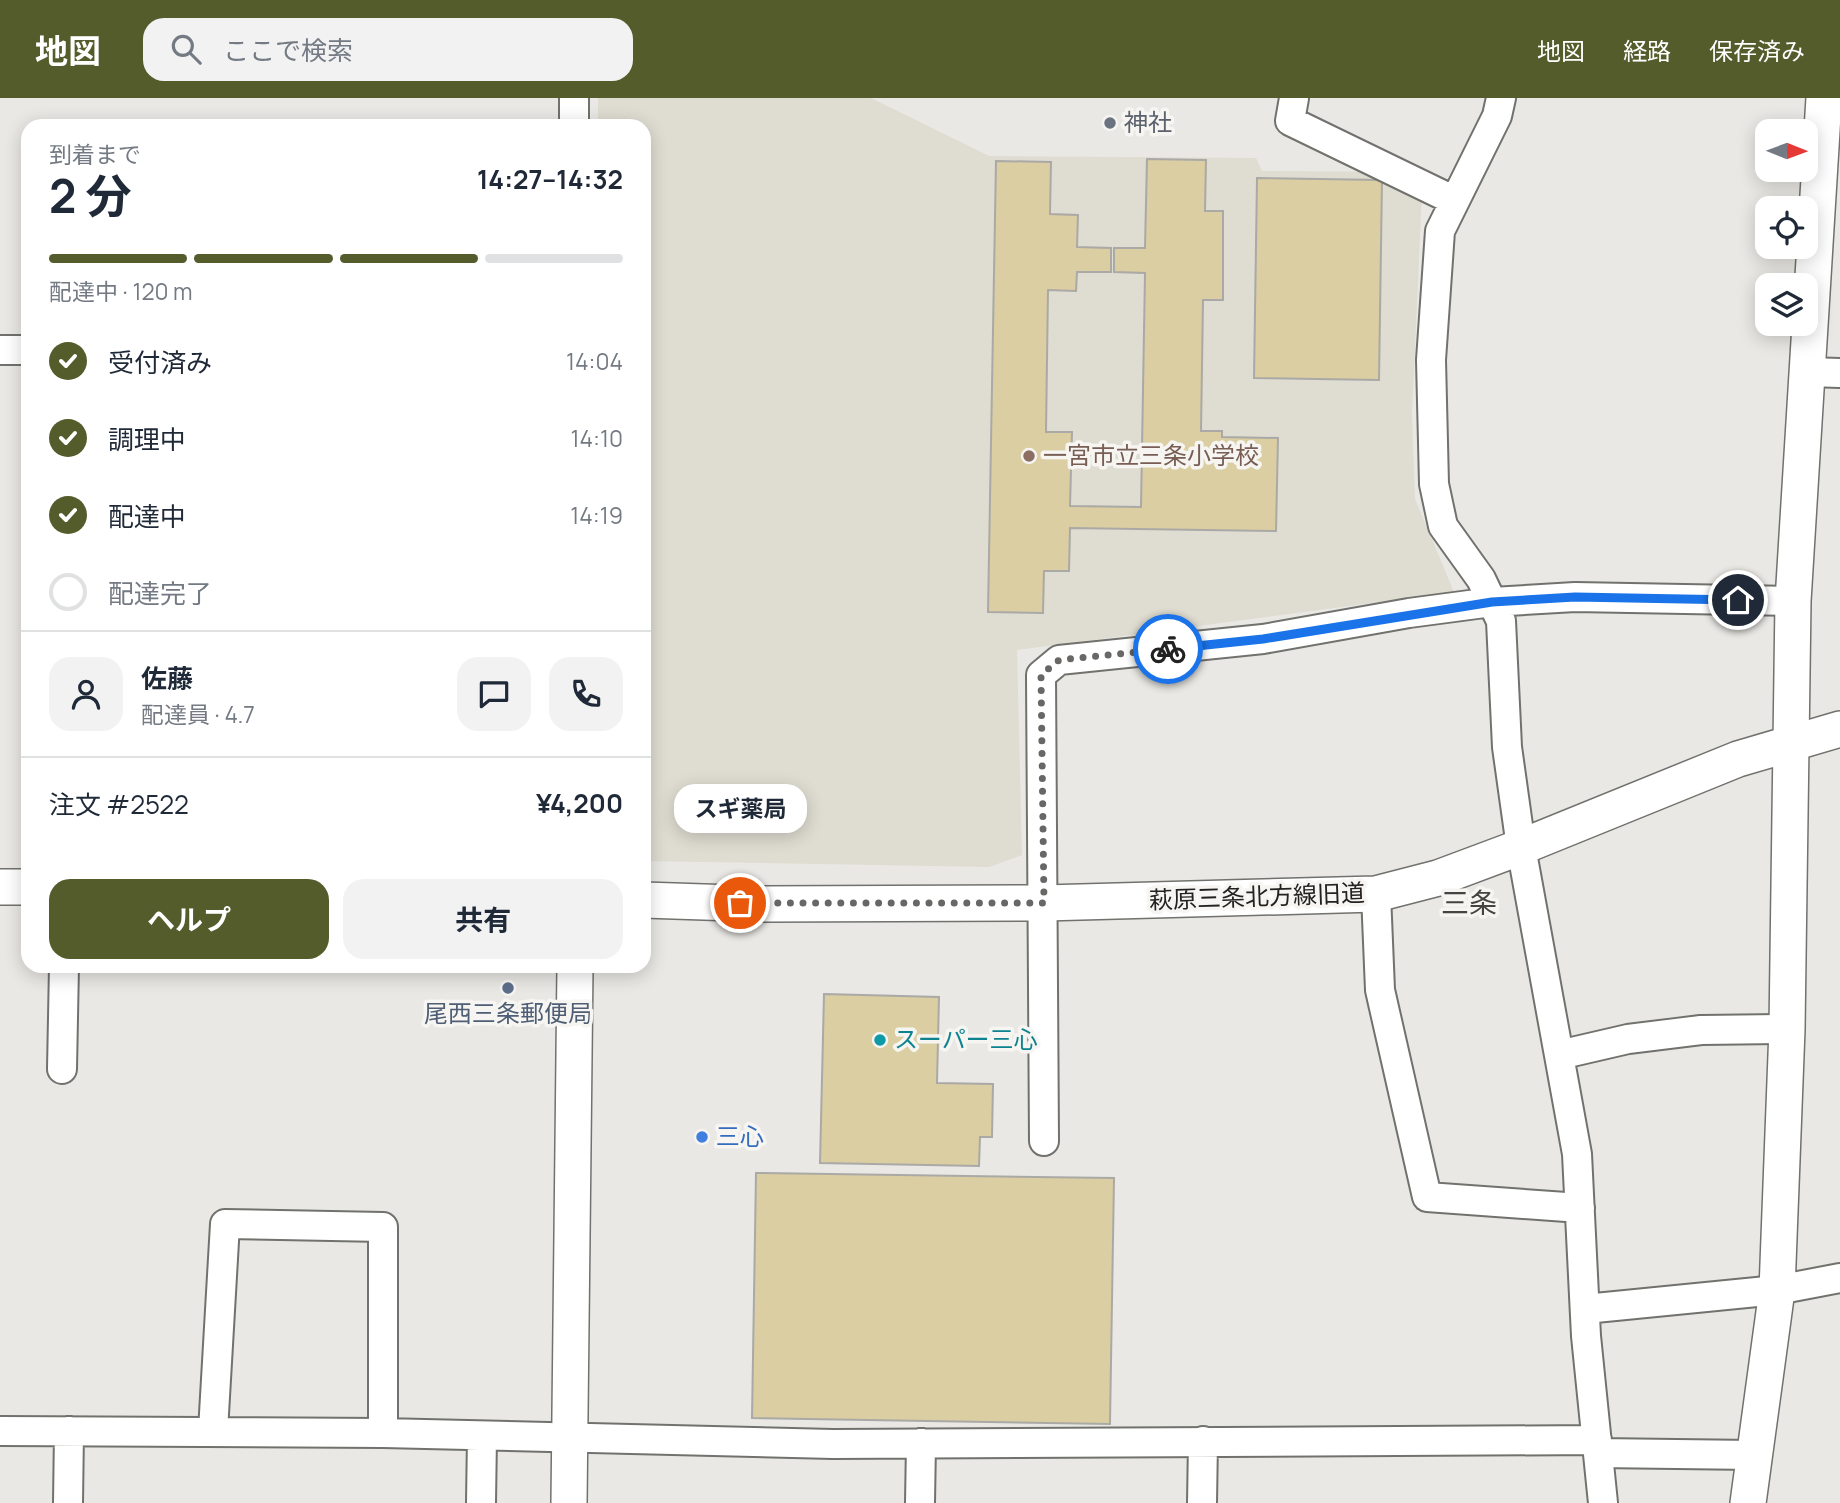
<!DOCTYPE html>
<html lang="ja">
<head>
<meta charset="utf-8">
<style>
	:root { --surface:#fff; --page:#f2f2f3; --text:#1f2937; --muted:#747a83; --line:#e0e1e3; --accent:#545c2b }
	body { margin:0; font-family:Manrope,"Noto Sans JP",sans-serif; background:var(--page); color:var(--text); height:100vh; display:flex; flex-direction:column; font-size:26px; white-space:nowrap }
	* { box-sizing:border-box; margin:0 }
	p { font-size:23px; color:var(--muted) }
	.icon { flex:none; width:38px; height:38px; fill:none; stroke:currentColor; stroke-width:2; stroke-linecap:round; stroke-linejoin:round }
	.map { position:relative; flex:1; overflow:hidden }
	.panel { position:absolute; left:21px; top:21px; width:630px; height:854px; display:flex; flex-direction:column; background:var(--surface); border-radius:21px; box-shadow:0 4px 18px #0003 }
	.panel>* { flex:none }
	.needle { width:46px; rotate:91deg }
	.buttons { position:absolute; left:1755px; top:21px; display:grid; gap:14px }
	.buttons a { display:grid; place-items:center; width:63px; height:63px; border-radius:14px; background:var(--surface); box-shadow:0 4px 18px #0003; font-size:35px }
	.pin { position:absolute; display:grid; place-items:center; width:60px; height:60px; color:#fff; margin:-30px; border:4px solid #fff; border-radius:50%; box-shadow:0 2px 7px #0007 }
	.courier { position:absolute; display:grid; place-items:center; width:70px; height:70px; margin:-35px; border:5px solid #1a73e8; border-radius:50%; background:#fff; color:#222; box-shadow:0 2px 9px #0007 }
	.bubble { position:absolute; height:49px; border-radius:21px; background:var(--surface); box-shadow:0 4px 18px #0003; font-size:23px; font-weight:700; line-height:49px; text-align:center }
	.headline em { font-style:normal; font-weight:700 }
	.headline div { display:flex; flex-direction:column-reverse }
	.headline { display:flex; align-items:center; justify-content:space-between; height:119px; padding:0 28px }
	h1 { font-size:46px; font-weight:700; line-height:52px }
	.bar { display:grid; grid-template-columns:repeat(4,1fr); gap:10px 7px; align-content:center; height:84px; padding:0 28px }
	.bar i { height:9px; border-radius:5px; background:var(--line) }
	.bar .current { background:var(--accent) }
	.bar p { grid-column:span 4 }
	.line { display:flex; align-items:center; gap:18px; padding:0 28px; border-top:2px solid var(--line) }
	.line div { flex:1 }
	.round { display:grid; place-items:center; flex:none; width:74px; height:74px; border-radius:21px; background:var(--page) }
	ol { padding:0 28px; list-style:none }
	li { display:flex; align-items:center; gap:21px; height:77px }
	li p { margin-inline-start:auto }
	li .icon { padding:7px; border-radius:50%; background:var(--accent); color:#fff; stroke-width:4 }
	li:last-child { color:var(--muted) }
	li i { width:38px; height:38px; border:4px solid var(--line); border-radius:50% }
	.primary-button { display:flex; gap:14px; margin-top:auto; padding:14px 28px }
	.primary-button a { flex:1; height:80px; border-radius:21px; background:var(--accent); color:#fff; font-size:28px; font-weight:700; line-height:80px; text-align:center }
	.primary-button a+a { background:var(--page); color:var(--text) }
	header { display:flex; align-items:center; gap:42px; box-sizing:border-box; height:98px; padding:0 35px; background:var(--accent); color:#fff }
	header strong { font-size:33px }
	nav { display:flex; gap:38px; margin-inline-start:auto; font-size:24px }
	.search { width:490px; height:63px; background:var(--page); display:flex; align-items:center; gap:18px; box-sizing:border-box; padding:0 24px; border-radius:21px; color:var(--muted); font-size:26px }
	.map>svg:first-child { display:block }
	.built { fill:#dfdcd1 }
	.building { fill:#dbcea2; stroke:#aaa9a6; stroke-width:2 }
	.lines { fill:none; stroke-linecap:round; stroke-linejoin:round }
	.minor-casing { stroke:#71716d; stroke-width:32 }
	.tertiary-casing { stroke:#71716d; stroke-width:38 }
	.minor { stroke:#fff; stroke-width:28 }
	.tertiary { stroke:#fff; stroke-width:35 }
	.done { stroke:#686765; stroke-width:7; stroke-dasharray:0 12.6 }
	.route { stroke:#1a73e8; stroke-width:9 }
	.worship-dot { fill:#6b7280; stroke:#f6f5f1; stroke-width:2.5 }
	.education-dot { fill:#8d6e63; stroke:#f6f5f1; stroke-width:2.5 }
	.service-dot { fill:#5c6f8a; stroke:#f6f5f1; stroke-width:2.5 }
	.culture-dot { fill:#0f9aa8; stroke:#f6f5f1; stroke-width:2.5 }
	.shop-dot { fill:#3f7fe0; stroke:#f6f5f1; stroke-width:2.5 }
	.labels { text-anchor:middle; stroke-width:7; stroke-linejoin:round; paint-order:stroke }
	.worship-label { font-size:24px; fill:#5b616d; stroke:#f6f5f1; text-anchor:start }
	.education-label { font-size:24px; fill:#785e54; stroke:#f6f5f1; text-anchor:start }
	.street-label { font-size:24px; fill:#232221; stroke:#f6f5f1 }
	.service-label { font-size:24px; fill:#4e5e75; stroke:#f6f5f1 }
	.culture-label { font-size:24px; fill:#0d838f; stroke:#f6f5f1; text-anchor:start }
	.shop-label { font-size:24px; fill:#366cbe; stroke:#f6f5f1; text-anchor:start }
	.quarter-label { font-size:28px; fill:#454441; stroke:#f6f5f1 }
</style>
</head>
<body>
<header>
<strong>地図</strong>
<div class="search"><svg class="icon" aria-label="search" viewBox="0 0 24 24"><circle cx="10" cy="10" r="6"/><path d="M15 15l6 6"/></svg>ここで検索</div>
<nav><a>地図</a><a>経路</a><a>保存済み</a></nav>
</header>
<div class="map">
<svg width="1840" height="1405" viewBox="0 0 1840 1405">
	<rect width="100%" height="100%" fill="#e9e8e4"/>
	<!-- built -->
	<path class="built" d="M598,0H871L989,58L1256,60L1262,73L1423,74L1412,315L1415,401L1454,494L1017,552L1022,757L989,769L644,763V28H598Z"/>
	<!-- building -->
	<path class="building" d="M1147,61L1206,62L1205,113H1223V202H1203L1201,333H1222V339L1278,340L1276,433L1070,430L1069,473H1044L1043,515L988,514L996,63L1051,64L1050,116L1078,117L1077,149L1111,150V174H1077L1076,193L1048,192L1046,334H1072L1070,408L1141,409L1145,175L1114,174V150H1145Z
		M1257,80L1382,82L1379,282L1254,280Z
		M824,896L939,899L937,985L993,986L992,1039H980L979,1068L820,1065Z
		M756,1075L1114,1080L1110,1326L752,1320Z"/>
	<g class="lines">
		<!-- minor casing -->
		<g class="minor-casing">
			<path id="minor" d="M1294,0L1290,23L1453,102
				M1501,0L1497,18L1440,133L1431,262L1434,386L1443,428L1481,481L1501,523L1507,649L1521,749L1577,1056L1586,1238L1603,1405
				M574,28V0
				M0,252H28
				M1808,274L1840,275
				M1376,796L1380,892L1427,1099L1580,1110
				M1559,957L1628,941L1701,932L1787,931
				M62,971L64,868
				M1044,1043L1041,577L1059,562L1263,541L1409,515L1492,504L1575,499L1793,503
				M1585,1211L1777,1192L1840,1180
				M0,1333L383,1335L833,1346L1597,1342
				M213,1333L225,1126L383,1129V1335
				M1598,1355L1754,1357
				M68,1405L69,1333
				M481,1405L482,1338
				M920,1405L921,1345
				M1202,1405L1203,1343"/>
		</g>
		<!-- tertiary casing -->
		<g class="tertiary-casing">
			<path id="tertiary" d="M0,789H28
				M644,802L764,806L1044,805L1376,796L1438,780L1521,749L1738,661L1840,631
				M569,1405L575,868
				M1748,1405L1777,1192L1787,931L1793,503L1824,0"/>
		</g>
		<!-- minor -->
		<use href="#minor" class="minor"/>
		<!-- tertiary -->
		<use href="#tertiary" class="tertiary"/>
	</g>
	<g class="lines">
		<!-- done -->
		<path class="done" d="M740,805H1044L1041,577L1059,562L1168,551"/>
		<!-- route -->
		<path class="route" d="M1168,551L1263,541L1492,504L1575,499L1738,502"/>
	</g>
	<!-- markers -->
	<circle class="worship-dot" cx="1110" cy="25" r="7"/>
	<circle class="education-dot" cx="1029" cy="358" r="7"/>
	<circle class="service-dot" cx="508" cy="890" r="7"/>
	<circle class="culture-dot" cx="880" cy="942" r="7"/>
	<circle class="shop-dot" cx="702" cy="1039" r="7"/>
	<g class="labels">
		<!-- worship labels -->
		<g class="worship-label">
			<text x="1124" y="33">神社</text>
		</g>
		<!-- education labels -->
		<g class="education-label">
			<text x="1043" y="366">一宮市立三条小学校</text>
		</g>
		<!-- street labels -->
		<g class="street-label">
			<text transform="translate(1257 799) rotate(-2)" y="8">萩原三条北方線旧道</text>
		</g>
		<!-- service labels -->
		<g class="service-label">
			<text x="508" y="924">尾西三条郵便局</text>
		</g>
		<!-- culture labels -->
		<g class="culture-label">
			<text x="894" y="950">スーパー三心</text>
		</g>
		<!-- shop labels -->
		<g class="shop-label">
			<text x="716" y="1047">三心</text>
		</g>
		<!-- quarter labels -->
		<g class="quarter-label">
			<text x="1469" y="815">三条</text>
		</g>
	</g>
</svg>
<div class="buttons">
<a><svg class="needle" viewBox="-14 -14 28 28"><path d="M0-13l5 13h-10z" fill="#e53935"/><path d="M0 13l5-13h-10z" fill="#747a83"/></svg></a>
<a><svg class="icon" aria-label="locate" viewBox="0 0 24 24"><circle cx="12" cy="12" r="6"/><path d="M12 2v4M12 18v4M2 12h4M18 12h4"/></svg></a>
<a><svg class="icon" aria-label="layers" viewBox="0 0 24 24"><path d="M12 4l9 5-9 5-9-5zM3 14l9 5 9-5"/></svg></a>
</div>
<div class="pin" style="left:740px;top:805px;background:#ea580c"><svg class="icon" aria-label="bag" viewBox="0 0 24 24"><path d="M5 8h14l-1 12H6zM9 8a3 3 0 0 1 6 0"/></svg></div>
<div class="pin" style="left:1738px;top:502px;background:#1f2937"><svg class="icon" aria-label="home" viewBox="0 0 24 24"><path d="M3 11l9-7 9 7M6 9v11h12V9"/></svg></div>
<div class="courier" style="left:1168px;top:551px"><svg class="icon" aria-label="bike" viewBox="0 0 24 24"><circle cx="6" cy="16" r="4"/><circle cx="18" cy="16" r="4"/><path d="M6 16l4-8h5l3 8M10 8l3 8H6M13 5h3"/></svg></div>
<div class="bubble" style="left:674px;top:686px;width:133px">スギ薬局</div>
<section class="panel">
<div class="headline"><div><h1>2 分</h1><p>到着まで</p></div><em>14:27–14:32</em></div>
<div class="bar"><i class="current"></i><i class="current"></i><i class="current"></i><i></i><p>配達中 · 120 m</p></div>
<ol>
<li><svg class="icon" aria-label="check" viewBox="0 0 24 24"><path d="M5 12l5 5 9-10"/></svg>受付済み<p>14:04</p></li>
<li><svg class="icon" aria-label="check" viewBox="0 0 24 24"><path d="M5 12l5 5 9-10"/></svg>調理中<p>14:10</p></li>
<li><svg class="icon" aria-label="check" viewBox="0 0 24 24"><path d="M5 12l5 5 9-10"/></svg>配達中<p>14:19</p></li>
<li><i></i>配達完了</li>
</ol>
<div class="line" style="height:126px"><a class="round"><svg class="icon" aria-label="person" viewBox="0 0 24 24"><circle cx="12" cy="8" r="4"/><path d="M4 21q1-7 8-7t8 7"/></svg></a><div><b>佐藤</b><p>配達員 · 4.7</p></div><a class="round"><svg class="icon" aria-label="chat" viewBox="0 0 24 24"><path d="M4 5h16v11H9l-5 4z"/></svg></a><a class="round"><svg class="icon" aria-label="phone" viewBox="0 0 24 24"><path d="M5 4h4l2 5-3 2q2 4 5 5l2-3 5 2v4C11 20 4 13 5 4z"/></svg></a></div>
<div class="line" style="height:91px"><div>注文 #2522</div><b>¥4,200</b></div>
<div class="primary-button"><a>ヘルプ</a><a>共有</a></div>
</section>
</div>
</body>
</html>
